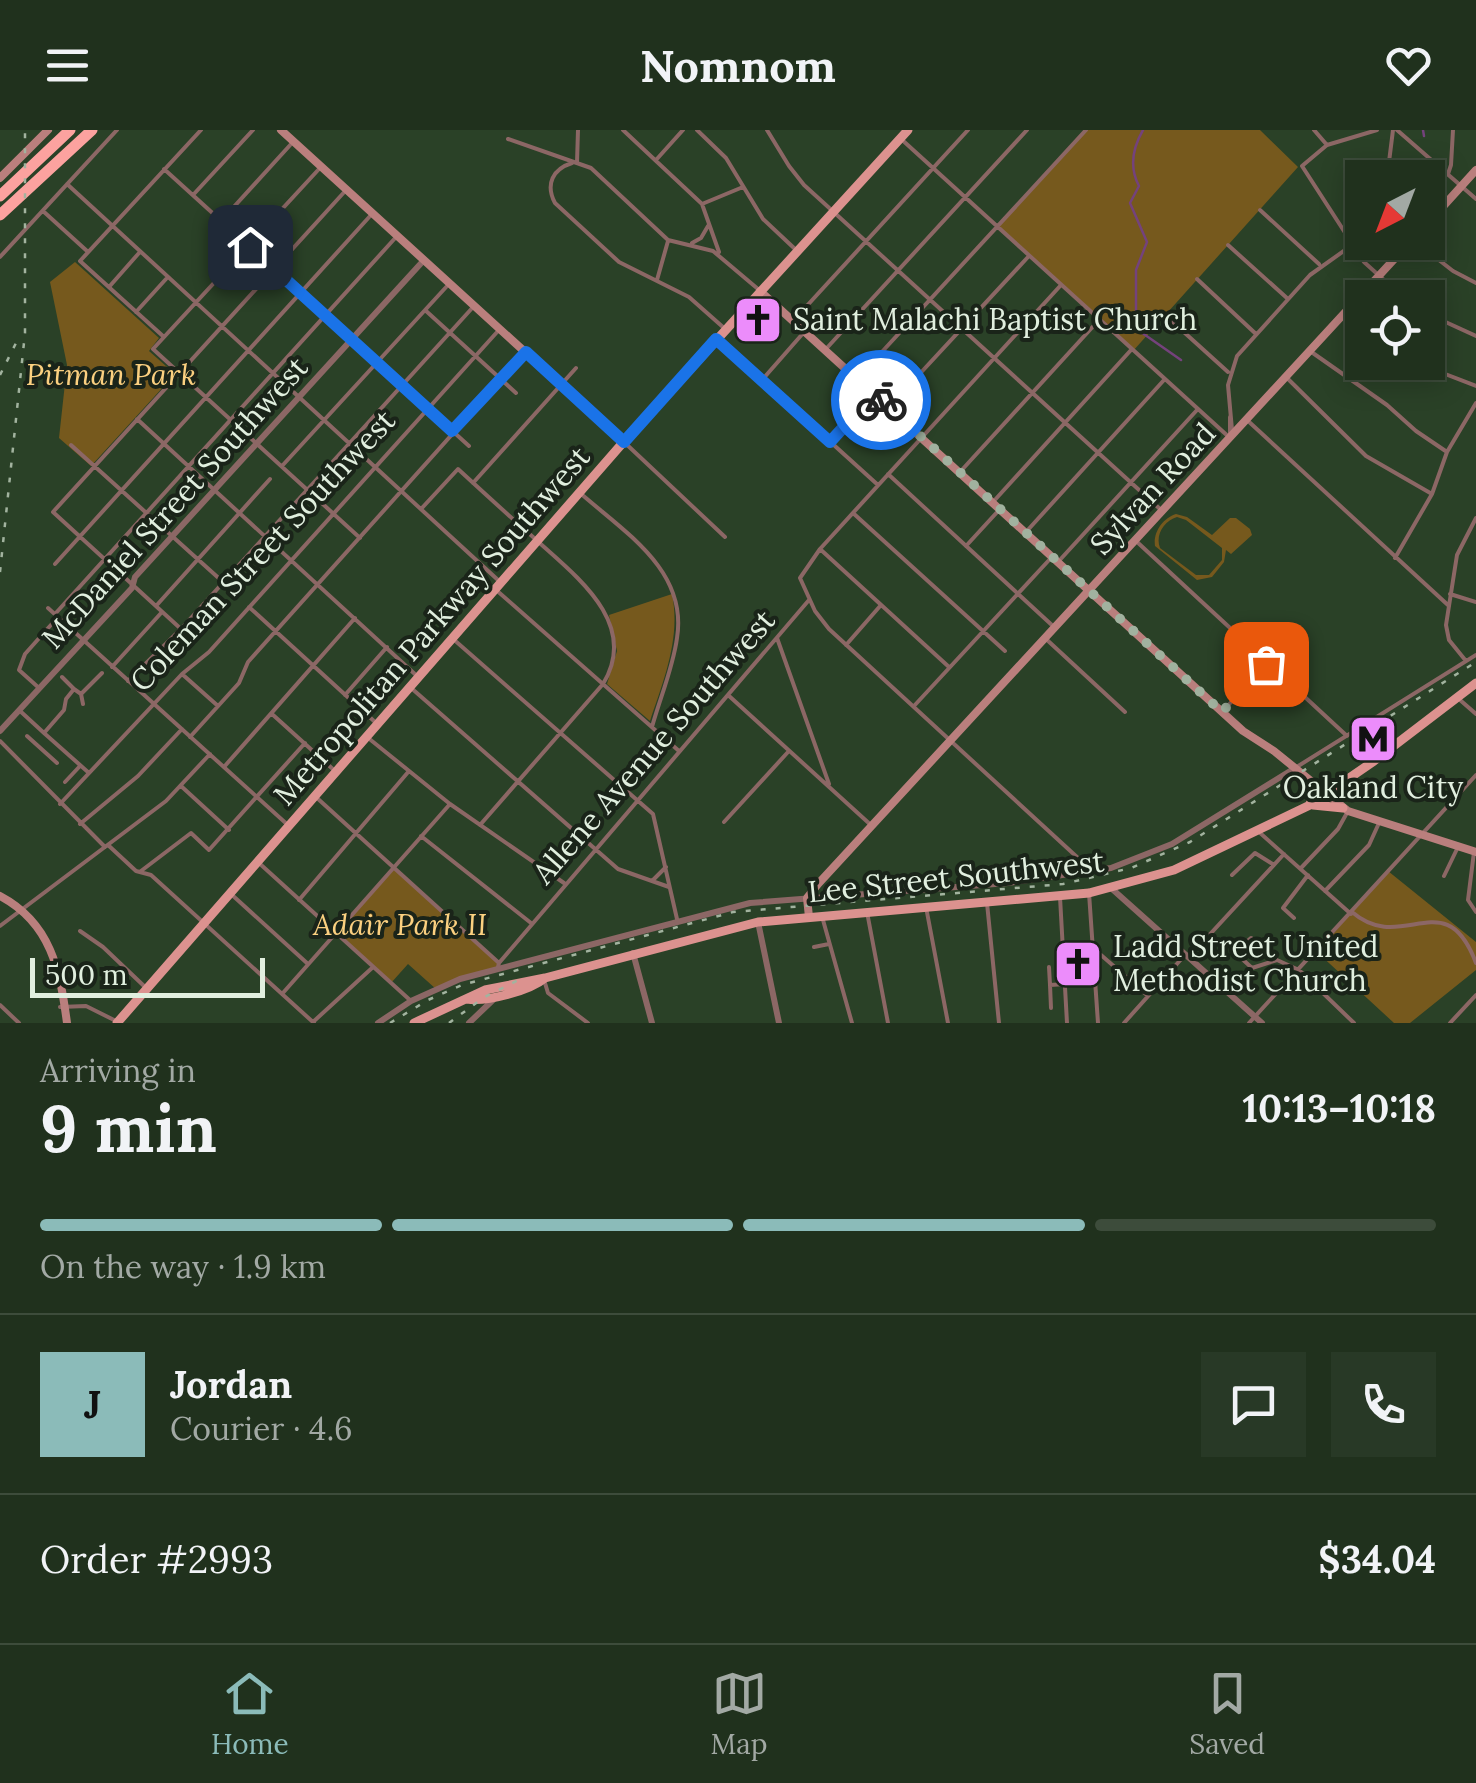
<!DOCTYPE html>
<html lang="en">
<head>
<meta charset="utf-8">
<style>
	:root { --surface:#20311d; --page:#283926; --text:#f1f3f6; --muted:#a2a9a4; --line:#3d4c3b; --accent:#8bbbb9 }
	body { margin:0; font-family:Lora,serif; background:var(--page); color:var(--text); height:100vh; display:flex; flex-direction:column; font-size:38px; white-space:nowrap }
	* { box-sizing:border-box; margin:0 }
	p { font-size:32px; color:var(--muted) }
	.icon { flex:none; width:55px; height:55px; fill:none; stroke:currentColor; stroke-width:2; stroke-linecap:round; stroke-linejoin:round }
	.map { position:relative; height:893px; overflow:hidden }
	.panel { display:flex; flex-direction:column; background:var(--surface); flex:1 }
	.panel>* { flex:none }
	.needle { width:65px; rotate:222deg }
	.controls { position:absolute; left:1345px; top:30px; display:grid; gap:20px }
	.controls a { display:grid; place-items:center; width:100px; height:100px; border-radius:0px; background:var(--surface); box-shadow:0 5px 25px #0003,0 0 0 2px var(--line); font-size:50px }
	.scale { position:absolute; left:30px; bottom:25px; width:235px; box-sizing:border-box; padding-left:10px; border:5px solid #e1efdf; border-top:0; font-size:28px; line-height:35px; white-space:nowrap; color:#e1efdf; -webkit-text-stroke:8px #1a2419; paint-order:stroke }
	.pin { position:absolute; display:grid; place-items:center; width:85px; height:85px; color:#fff; margin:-42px; border-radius:20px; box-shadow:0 5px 15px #0006 }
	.courier { position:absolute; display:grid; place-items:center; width:100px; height:100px; margin:-50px; border:8px solid #1a73e8; border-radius:50%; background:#fff; color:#222; box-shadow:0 2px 12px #0007 }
	.headline em { font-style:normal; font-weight:800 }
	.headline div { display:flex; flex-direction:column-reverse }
	.headline { display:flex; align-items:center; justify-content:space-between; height:170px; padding:0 40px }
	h1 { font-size:65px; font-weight:800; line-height:75px }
	.bar { display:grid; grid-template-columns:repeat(4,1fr); gap:15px 10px; align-content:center; height:120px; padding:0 40px }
	.bar i { height:12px; border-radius:8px; background:var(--line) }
	.bar .on { background:var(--accent) }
	.bar p { grid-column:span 4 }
	.line { display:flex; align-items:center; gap:25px; padding:0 40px; border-top:2px solid var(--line) }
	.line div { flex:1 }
	.round { display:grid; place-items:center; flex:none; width:105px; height:105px; border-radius:0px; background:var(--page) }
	header { display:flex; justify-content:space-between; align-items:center; height:130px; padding:0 40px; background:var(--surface); font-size:45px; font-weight:800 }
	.tab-bar { display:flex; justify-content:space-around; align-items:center; height:140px; border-top:2px solid var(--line); background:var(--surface); font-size:28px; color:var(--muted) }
	.tab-bar a { display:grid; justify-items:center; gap:5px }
	.tab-bar .on { color:var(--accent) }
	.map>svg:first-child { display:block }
	.green { fill:#76591d; fill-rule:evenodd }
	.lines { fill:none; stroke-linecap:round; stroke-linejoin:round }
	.stream { stroke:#74427c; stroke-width:2.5 }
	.minor { stroke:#8c6765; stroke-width:4 }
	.tertiary { stroke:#8c6765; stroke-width:6 }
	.secondary { stroke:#ba7f7d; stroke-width:8 }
	.primary { stroke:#dc928f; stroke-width:9 }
	.motorway { stroke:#fca29f; stroke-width:11 }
	.rail { stroke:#a2b39f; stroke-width:2.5; stroke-dasharray:5 10; stroke-linecap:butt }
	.done { stroke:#a1b29f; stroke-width:10; stroke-dasharray:0 18 }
	.route { stroke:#1a73e8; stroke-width:12 }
	.labels { text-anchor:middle; stroke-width:8; stroke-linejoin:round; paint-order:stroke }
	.poi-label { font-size:30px; fill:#e1efdf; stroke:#1a2419; text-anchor:start }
	.park-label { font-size:30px; font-style:italic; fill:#fbd080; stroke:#1a2419 }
	.street-label { font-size:30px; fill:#e1efdf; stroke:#1a2419 }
</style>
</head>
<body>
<header><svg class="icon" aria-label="menu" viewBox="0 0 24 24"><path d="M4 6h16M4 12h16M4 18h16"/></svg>Nomnom<svg class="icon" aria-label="heart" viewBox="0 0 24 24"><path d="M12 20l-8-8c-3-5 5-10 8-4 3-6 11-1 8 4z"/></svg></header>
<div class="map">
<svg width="1476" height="893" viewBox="0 0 1476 893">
	<rect width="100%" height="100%" fill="#2a4127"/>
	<!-- green -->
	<path class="green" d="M1085,0H1260L1298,37L1133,221L997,95Z
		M75,132L159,208L149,221L175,244L91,336L59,308L67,235L50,152Z
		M1176,384L1187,387L1212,405L1230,388H1236L1250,399L1252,405L1231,424L1226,420L1224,432L1212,447L1197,450L1155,416C1153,402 1163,388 1176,384ZM1177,387L1186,390L1222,418V430L1209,445H1196L1160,418C1155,405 1164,391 1177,387Z
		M672,464C681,508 664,549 650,591L607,554L617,521L609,485Z
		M394,737L499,833L498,837L436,859L408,834L391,853L336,803Z
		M1388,741L1476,812V840L1410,893H1394L1317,822Z"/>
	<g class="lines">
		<!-- stream -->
		<path class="stream" d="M1143,0C1132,19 1129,37 1139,56L1130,73L1147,112L1136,140V193L1138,200L1181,230
			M1423,0L1424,6"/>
		<!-- minor -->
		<path class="minor" d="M623,0L702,74L719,122
			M697,0L726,28L763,89L795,119
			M767,0L789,36L804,55L1160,379
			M1314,0L1327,15
			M1377,0L1327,15L1302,36L1364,132L1404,168
			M1397,0L1476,69
			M900,8L1230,308
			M508,9L591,38L668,110L713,121L758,159
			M656,30L683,0
			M572,33C553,39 545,54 555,73L619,132L689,167L724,198
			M577,33L578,0
			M164,39L469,316
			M319,39L153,219L360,408
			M1448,44L1451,35L1453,0
			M1387,48L1393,0
			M67,54L498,450
			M193,65L253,0
			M702,74L743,57
			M1260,80L1319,134
			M43,81L87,121
			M221,91L292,13
			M1416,112L1453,141L1476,153
			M692,113L701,108L708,96
			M1228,115L1288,169
			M0,127L117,0
			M1197,149L1256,204
			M657,150L668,111
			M1061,155L820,419L800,448L815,481L829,499L1090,739
			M109,157L139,123
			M425,180L516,263
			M136,182L166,149
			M1428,184L1476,206
			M1165,185L1228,242
			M1343,185L1362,198
			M793,191L968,0
			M164,207L80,131L201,0
			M720,212L878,355
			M825,220L1027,0
			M1310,221L1387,275L1416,301L1447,322
			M1414,232L1476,256
			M1286,247L1366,326L1432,364
			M857,249L1086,0
			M762,250L805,201
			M889,277L1028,127
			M1230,287V307
			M137,289L417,546
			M1247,290L1449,476
			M1232,300L1228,255L1237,226L1310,145L1362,108
			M624,312L725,407
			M830,312L874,264
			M71,315L223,452
			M282,336L448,155
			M960,342L1098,191
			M888,344L1054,497
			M473,353L576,238
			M579,362C624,402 688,440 677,508C673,538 660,568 652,597
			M993,372L1131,220
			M421,379L458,339C483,362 508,385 533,407C573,444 641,492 603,554L480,695
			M853,383L1005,521
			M1026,402L1164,250
			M1136,411L1347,606
			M966,416L1000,379
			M820,419L949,537
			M1395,428L1432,364L1447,322L1476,273
			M1058,432L1197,280
			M55,434L371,85
			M495,459L679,621
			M1450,464L1476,472
			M156,476L270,349
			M249,477L375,592
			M48,478L289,696
			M55,484L397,106
			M181,499L53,382L347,59
			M452,508L653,684L677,789
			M777,508L829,654
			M1046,509L1125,582
			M846,515L881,475
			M1466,531L1449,510L1446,495L1457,425L1476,388
			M112,537L162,482
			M182,544L218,576
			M62,547L74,559
			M128,551L181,499L474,176
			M410,557L618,739L669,757
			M39,558L19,540L25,524L58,487
			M81,564L102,543
			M345,565L387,517
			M728,565L872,696
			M1460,570L1476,584
			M83,574L81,564L74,559L66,569L64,580L44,603L89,643
			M914,576L1050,429
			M19,580L44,603
			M1222,582L1268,532
			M272,584L335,641
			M27,606L57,633
			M190,607L239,553L248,532L526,222
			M367,607L450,674L564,753
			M0,611L105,717
			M224,637L355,488
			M1295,638L1476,525
			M65,652L80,636
			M181,656L229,700
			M317,668L499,833
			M60,674L182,544L209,522L498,201
			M724,692L788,622
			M80,694L138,646L182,599
			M1259,702L1351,784
			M421,706L531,793
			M108,715L136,741L151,745L314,893
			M1474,722L1468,770L1476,782
			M259,733L411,871
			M1301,738L1338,699L1348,681
			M141,741L191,703L209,720L305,613
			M1232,745L1255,723L1274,735
			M1444,746L1457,719
			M652,751L666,737
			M1325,761L1369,715L1379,693
			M1089,763L1098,893
			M231,764L308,834
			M1060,767L1067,893
			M299,770L409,641
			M987,773L999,893
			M926,777L948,893
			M867,782L888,893
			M1352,782C1403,826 1445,751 1476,833
			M1294,788L1283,778L1308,745
			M823,790L852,893
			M0,796L166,671L210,624
			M80,801L103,817L144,856
			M814,817L829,814
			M1093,823L1101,825L1148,866
			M1189,827L1284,724
			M1277,830L1272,822L1251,808L1237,820L1240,827L1252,838L1277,830L1299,840L1354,893
			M498,837L499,833L809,470
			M1049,837L1050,855L1066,854
			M545,853L548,863L588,893
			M1050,855L1051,878
			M282,864L450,674
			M0,875L19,893
			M60,877L86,876L116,891
			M313,892L372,838
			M1124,893L1184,826
			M1249,893L1476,645
			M1450,893L1476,865"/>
		<!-- tertiary -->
		<path class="tertiary" d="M0,601L132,458L135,447L424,130
			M1111,758L1262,893
			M758,792L779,893
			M633,823L652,893
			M378,893L411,871L460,849L750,773L1008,753L1111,738L1172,714L1295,638
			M469,893L494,869"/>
		<!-- secondary -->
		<path class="secondary" d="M281,0L624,312
			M0,48L48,0
			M1428,93L1476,40
			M760,161L1243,601L1274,621L1348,681L1476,722
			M0,766C51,793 60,840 67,893
			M809,787L807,768L818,754L1410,112"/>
		<!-- primary -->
		<path class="primary" d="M1310,675L1313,662L1311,653
			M1313,675L1343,678
			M467,869C487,872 529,861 545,848
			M117,893L620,316L908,0
			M414,893L485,860L545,848L758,792L1089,763L1174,740L1310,675L1374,631L1476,553"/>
		<!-- motorway -->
		<path class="motorway" d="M0,66L70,0
			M0,85L92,0"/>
		<!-- rail -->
		<path class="rail" d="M0,245L17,211
			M0,442L25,203V0
			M390,893L428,870L462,855L733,782L1063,754L1131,738L1190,712L1476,532
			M449,893L483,868L524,847"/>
	</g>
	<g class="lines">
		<!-- done -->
		<path class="done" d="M881,270L1222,582L1266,534"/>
		<!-- route -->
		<path class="route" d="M250,117L452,301L526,222L624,312L716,209L830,312L874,264L881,270"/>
	</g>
	<!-- icons -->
	<defs>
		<g id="church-square" transform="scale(2.5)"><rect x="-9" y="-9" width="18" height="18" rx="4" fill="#ec8cfb" stroke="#1a2419"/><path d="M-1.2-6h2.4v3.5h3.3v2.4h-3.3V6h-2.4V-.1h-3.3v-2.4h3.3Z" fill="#111"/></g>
		<g id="metro-square" transform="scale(2.5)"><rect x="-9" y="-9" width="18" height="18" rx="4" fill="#ec8cfb" stroke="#1a2419"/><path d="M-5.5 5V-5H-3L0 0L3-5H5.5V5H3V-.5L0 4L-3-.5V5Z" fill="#111"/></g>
	</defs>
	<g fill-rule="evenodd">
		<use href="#church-square" x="758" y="190"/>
		<use href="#metro-square" x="1373" y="609"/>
		<use href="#church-square" x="1078" y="834"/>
	</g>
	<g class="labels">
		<!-- poi labels -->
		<g class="poi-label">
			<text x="793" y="200">Saint Malachi Baptist Church</text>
			<text x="1373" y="668" text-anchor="middle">Oakland City</text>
			<text x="1113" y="827">Ladd Street United<tspan x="1113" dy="34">Methodist Church</tspan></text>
		</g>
		<!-- park labels -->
		<g class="park-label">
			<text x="111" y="255">Pitman Park</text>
			<text x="400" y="805">Adair Park II</text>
		</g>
		<!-- street labels -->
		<g class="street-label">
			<text transform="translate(1153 359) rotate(-47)" y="10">Sylvan Road</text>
			<text transform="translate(175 373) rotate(-48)" y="10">McDaniel Street Southwest</text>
			<text transform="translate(263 421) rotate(-47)" y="10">Coleman Street Southwest</text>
			<text transform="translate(432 496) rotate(-49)" y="10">Metropolitan Parkway Southwest</text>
			<text transform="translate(654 617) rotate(-49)" y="10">Allene Avenue Southwest</text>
			<text transform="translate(956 747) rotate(-6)" y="10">Lee Street Southwest</text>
		</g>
	</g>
</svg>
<div class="controls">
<a><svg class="needle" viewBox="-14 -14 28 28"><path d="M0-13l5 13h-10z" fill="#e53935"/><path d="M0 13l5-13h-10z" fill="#a2a9a4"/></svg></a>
<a><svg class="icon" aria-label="locate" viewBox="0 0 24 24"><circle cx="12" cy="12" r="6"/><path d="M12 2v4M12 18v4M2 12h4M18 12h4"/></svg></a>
</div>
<div class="scale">500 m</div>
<div class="pin" style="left:1266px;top:534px;background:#ea580c"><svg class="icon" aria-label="bag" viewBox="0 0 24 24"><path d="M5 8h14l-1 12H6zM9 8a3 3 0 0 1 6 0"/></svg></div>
<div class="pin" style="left:250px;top:117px;background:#1f2937"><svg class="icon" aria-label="home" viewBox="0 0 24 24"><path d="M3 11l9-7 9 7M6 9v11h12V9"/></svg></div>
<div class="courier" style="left:881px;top:270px"><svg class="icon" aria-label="bike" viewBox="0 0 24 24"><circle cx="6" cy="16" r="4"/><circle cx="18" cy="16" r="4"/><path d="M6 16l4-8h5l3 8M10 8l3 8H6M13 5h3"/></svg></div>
</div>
<section class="panel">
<div class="headline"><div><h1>9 min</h1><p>Arriving in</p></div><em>10:13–10:18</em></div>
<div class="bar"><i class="on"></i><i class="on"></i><i class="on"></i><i></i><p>On the way · 1.9 km</p></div>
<div class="line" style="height:180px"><b class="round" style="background:var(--accent);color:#111">J</b><div><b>Jordan</b><p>Courier · 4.6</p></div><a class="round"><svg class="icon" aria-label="chat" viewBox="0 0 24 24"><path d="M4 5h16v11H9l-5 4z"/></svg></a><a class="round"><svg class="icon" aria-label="phone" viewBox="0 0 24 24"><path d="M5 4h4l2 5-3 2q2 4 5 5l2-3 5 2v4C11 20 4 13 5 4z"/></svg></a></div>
<div class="line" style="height:130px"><div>Order #2993</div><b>$34.04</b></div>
</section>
<nav class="tab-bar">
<a class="on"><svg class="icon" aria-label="home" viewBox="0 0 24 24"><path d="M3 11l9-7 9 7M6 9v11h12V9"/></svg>Home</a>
<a><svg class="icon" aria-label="map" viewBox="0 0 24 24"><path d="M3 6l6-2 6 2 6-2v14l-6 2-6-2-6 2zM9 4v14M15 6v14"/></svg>Map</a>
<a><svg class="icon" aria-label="saved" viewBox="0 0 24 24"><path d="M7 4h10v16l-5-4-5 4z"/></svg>Saved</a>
</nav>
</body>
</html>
